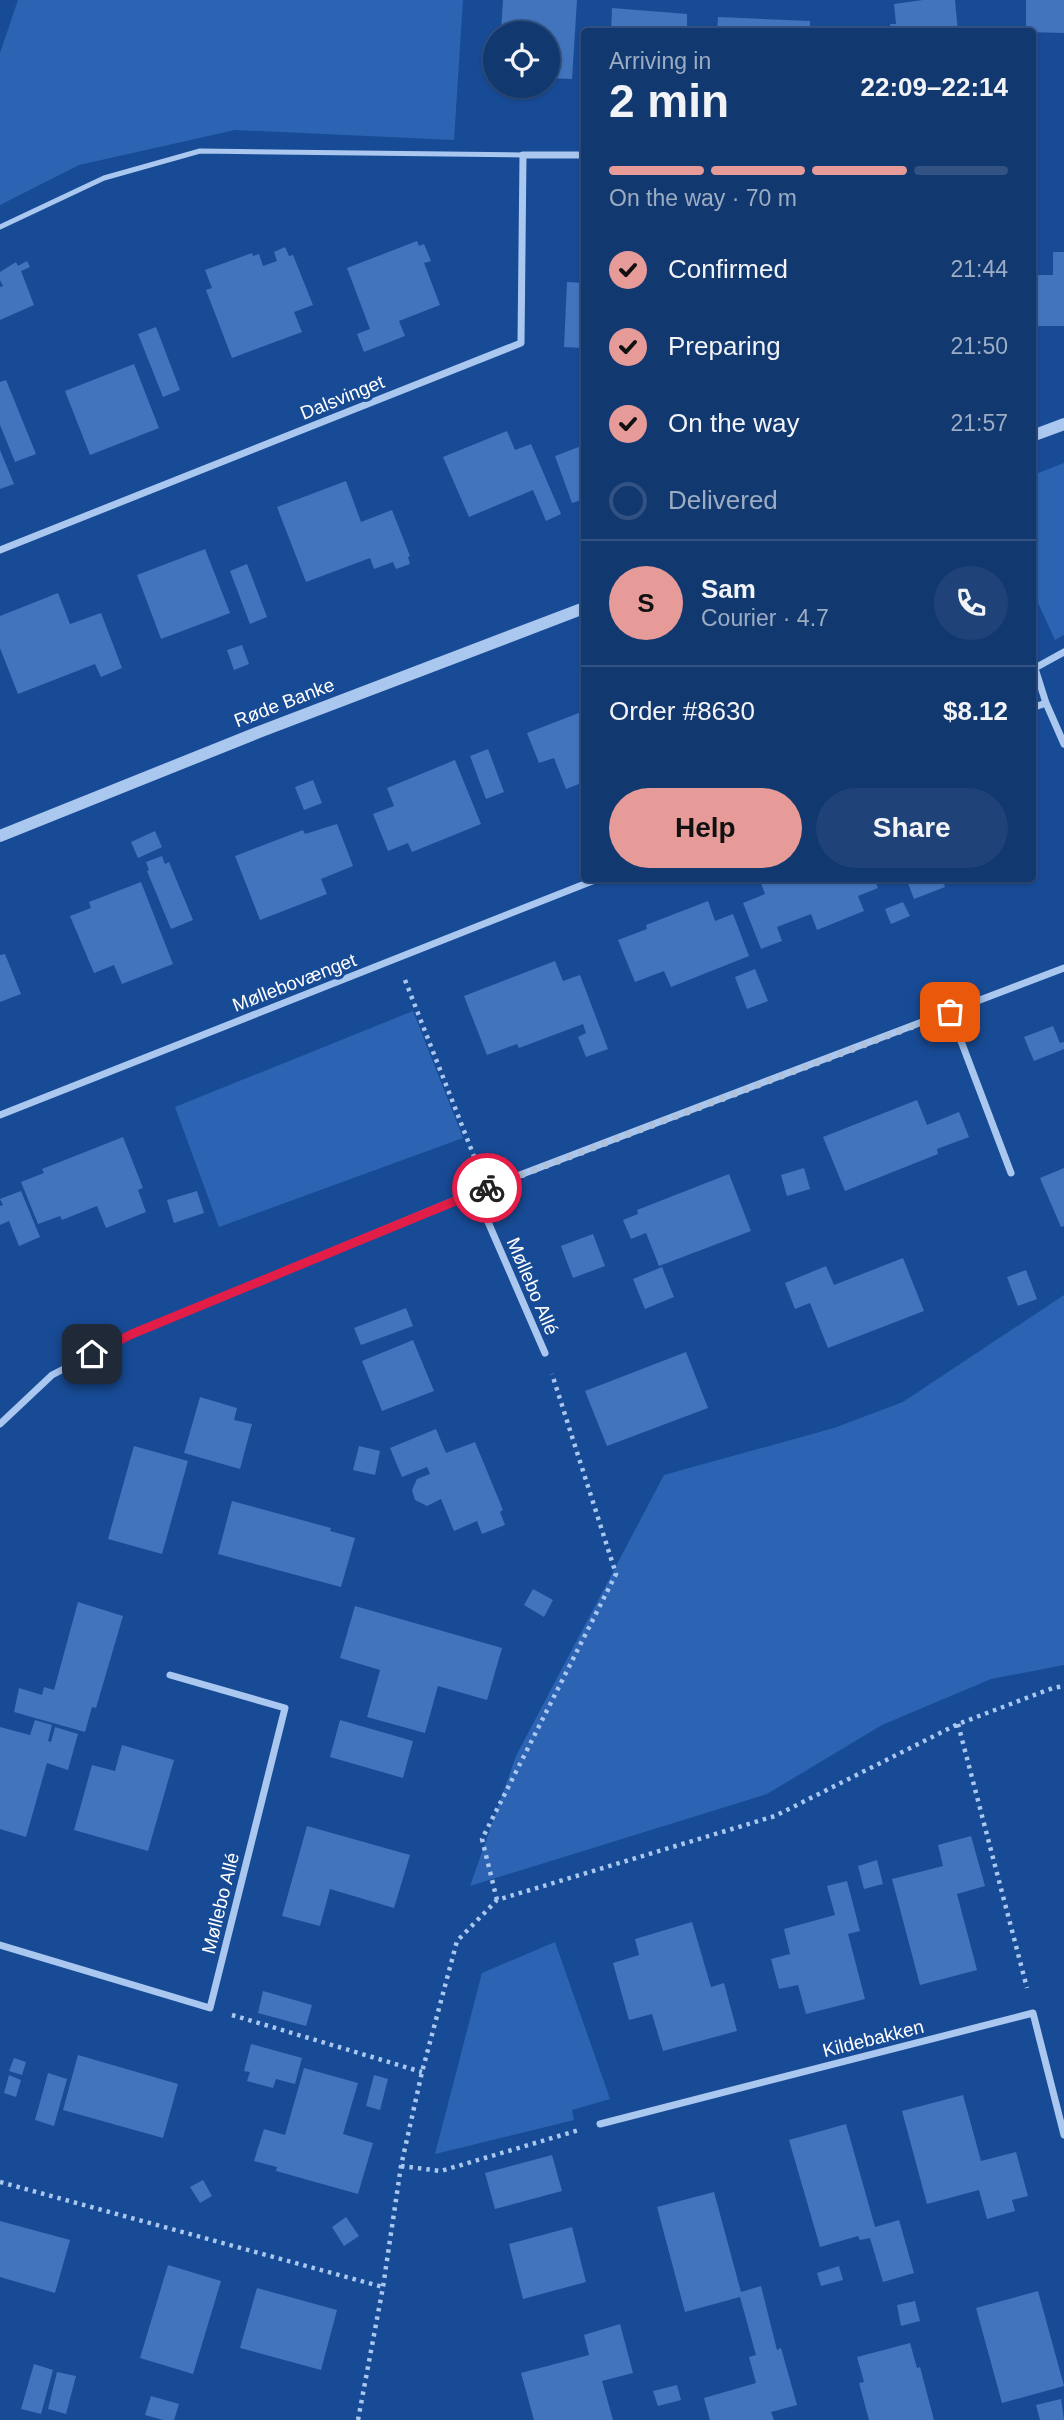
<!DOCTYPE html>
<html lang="en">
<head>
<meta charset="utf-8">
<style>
	:root { --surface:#123870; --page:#1f4378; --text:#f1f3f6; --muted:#9cacc3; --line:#315283; --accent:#e69b98 }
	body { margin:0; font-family:Helvetica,sans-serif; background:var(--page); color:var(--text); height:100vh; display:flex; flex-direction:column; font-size:26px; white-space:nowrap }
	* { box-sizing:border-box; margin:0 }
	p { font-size:23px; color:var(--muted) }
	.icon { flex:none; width:38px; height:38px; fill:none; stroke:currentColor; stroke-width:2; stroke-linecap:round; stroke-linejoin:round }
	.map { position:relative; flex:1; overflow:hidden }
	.details { position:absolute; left:581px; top:28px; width:455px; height:854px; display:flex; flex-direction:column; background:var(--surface); border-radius:7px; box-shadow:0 2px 5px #0004,0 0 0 2px var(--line) }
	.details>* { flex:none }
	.fabs { position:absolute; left:483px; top:21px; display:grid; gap:14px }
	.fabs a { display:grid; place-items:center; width:77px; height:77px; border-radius:50%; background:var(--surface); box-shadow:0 2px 5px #0004,0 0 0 2px var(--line); font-size:35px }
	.pin { position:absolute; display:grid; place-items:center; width:60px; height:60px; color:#fff; margin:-30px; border-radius:14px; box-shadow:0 4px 10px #0006 }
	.courier { position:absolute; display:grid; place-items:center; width:70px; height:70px; margin:-35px; border:5px solid #e11d48; border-radius:50%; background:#fff; color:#222; box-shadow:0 2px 9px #0007 }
	.head em { font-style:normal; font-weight:600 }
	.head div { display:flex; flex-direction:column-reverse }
	.head { display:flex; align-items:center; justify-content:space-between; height:119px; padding:0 28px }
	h1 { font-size:46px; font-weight:600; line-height:52px }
	.bar { display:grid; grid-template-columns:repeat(4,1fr); gap:10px 7px; align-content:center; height:84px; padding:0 28px }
	.bar i { height:9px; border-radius:5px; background:var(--line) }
	.bar .selected { background:var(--accent) }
	.bar p { grid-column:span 4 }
	.line { display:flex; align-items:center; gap:18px; padding:0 28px; border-top:2px solid var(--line) }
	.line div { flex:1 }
	.round { display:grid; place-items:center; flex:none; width:74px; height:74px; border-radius:37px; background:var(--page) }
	ol { padding:0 28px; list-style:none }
	li { display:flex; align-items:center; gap:21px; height:77px }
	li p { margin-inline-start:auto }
	li .icon { padding:7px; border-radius:50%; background:var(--accent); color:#111; stroke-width:4 }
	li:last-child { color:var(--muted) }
	li i { width:38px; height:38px; border:4px solid var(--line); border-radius:50% }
	.cta { display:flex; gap:14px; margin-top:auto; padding:14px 28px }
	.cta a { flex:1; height:80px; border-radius:42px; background:var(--accent); color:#111; font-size:28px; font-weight:600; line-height:80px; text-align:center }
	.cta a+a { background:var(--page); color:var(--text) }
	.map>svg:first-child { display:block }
	.green { fill:#2c64b3 }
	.building { fill:#4174bc }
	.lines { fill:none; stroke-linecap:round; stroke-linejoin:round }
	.path { stroke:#aac7f0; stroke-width:4.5; stroke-dasharray:3.5 5; stroke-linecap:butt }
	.service { stroke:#aac7f0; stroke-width:5 }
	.minor { stroke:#aac7f0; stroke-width:7 }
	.tertiary { stroke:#aac7f0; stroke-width:12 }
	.done { stroke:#aec0da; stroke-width:7; stroke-dasharray:0 12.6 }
	.route { stroke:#e11d48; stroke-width:9 }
	.labels { text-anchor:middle; stroke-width:6; stroke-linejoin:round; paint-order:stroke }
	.street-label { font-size:19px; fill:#fff; stroke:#184b95 }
</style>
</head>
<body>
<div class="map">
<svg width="1064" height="2420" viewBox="0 0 1064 2420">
	<rect width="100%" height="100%" fill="#184b95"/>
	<!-- green -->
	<path class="green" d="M18,0H463L454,140L235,130L79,165L0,205V53Z
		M1064,463V635L1055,640L1033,592V475Z
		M413,1011L463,1138L219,1227L175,1107Z
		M1064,1295V1665L991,1679L882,1725L767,1794L470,1886L516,1756L664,1475L834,1428L903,1402Z
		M555,1942L610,2099L572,2110L574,2120L435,2154L482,1973Z"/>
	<!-- building -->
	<path class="building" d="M503,0H577L572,79L548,78V33L501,31Z
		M923,0H955L958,32H891L890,24H896L894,4Z
		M1026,0H1064V33L1026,32Z
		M612,8L687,14V32H611Z
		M718,17L810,21V32H717Z
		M417,241L419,246L424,244L431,261L424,263L440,305L399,321L405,336L364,352L357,334L370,329L347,268Z
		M285,247L289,256L293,255L313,305L294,312L302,332L232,358L206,290L212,288L205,270L252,253L253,256L259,254L263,266L277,261L274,252Z
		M1053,252H1064V326H1032V275H1053Z
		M27,261L30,267L21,271L34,305L0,320V287L3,286L0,280V272L16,262L18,266Z
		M567,282L584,283L583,348L564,347Z
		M156,327L180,390L163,397L138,334Z
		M134,364L159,428L90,455L65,391Z
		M6,380L36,454L15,462L0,425V382Z
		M507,431L515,450L531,444L561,514L546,521L533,490L469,517L443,457Z
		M584,445V499L572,503L555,456Z
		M0,450L14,484L0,489Z
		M346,481L361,522L392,510L410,556L408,557L410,564L396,569L393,562L374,569L370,558L306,582L277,507Z
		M205,549L230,613L161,639L137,575Z
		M247,564L267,617L250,624L230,571Z
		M58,593L70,624L101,613L122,668L101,677L95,664L18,694L0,648V616Z
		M242,645L249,664L234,670L227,650Z
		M584,711V782L566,789L554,758L539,763L527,733Z
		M488,749L504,792L486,799L470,756Z
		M455,760L481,824L412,852L408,843L388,851L373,814L394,806L387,788Z
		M313,780L322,803L304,810L295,787Z
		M337,824L353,866L321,879L327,894L260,920L235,856L303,830L305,834Z
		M155,831L162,847L138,858L131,842Z
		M162,856L165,864L169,862L193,920L171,929L147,871L149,870L146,862Z
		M759,878H874L878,888L858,896L864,911L817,930L811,914L777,927L782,941L761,949L743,903L765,894Z
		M906,878H942L945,887L914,899Z
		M141,882L173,964L122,984L114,965L94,973L70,916L91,908L89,902Z
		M708,901L715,921L733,914L749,956L671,987L664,971L635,982L618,940L647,929L646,925Z
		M903,902L910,916L891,924L885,909Z
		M5,954L21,994L0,1002V955Z
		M555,961L563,981L580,975L608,1049L586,1057L578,1037L586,1033L583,1024L519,1048L517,1044L487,1055L464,996Z
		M755,969L768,1001L747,1009L735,977Z
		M1053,1026L1060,1043L1064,1042V1049L1034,1061L1024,1037Z
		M917,1100L927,1125L959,1112L969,1137L937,1149L938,1154L845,1191L823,1137Z
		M123,1137L143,1188L138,1190L146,1212L106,1228L97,1206L62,1220L60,1216L38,1224L21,1182L44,1173L42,1169Z
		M804,1168L810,1189L787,1196L781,1175Z
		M1064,1168V1226L1061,1227L1040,1178Z
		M729,1174L751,1231L659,1266L646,1233L631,1239L623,1220L638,1214L637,1210Z
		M21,1191L40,1237L19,1246L9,1221L0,1225V1206L3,1205L0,1199Z
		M197,1191L204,1213L174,1223L167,1200Z
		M593,1234L605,1266L573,1278L561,1246Z
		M903,1258L924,1311L828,1348L810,1303L795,1309L785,1283L826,1266L834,1285Z
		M662,1267L674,1297L645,1309L633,1279Z
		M1026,1270L1037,1299L1018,1306L1007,1277Z
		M406,1308L413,1326L361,1345L354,1328Z
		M413,1340L434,1391L382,1411L362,1361Z
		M686,1352L708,1408L607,1446L585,1391Z
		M200,1397L237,1408L234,1420L252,1424L240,1469L184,1453Z
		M436,1429L446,1453L475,1442L503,1510L500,1512L505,1525L482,1534L477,1521L454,1531L441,1499L427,1506L415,1500L412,1490L417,1479L430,1474L427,1467L402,1477L390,1448Z
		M134,1446L188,1461L162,1554L108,1539Z
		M359,1446L380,1451L375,1475L353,1470Z
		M232,1501L331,1528L330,1531L355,1538L341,1587L218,1554Z
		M533,1589L553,1600L544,1617L524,1605Z
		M78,1602L123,1616L96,1708L92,1707L85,1732L14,1712L19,1688L42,1695L44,1687L54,1690Z
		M355,1606L502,1648L487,1700L438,1686L425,1733L367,1717L380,1670L340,1658Z
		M35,1720L52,1725L48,1741L51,1742L55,1727L78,1734L68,1770L47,1763L26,1837L0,1829V1727L30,1735Z
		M340,1720L413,1741L403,1778L330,1757Z
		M122,1745L174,1760L148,1851L74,1830L92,1765L115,1771Z
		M307,1826L410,1855L394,1908L330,1889L320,1926L282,1916Z
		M971,1836L985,1886L957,1894L977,1970L920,1985L892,1879L943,1866L938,1845Z
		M877,1860L883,1884L864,1889L858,1866Z
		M847,1881L860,1931L848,1934L865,1999L806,2014L798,1985L779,1989L771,1959L790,1954L784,1929L835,1915L827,1886Z
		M692,1922L711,1987L724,1983L737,2031L663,2051L652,2014L629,2020L613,1963L639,1955L635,1939Z
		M263,1991L312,2005L306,2026L258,2013Z
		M251,2044L302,2058L295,2084L276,2079L273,2088L247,2081L250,2072L244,2071Z
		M78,2055L178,2084L163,2138L63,2110Z
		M14,2058L26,2062L22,2075L9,2071Z
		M304,2068L358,2083L343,2134L373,2143L358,2194L276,2171L277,2167L254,2161L264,2129L285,2135Z
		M48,2073L67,2079L54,2126L35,2120Z
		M9,2075L21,2080L16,2097L4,2093Z
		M374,2075L388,2079L380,2110L366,2106Z
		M963,2095L981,2161L1016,2152L1028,2196L1012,2200L1015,2211L987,2219L979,2190L927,2204L902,2111Z
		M846,2124L875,2227L899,2220L914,2273L883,2282L870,2238L860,2240L858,2236L820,2247L789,2140Z
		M552,2155L562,2191L495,2209L485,2173Z
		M203,2180L212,2196L200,2203L190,2187Z
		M714,2192L741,2292L761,2286L777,2350L781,2348L797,2405L771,2412L774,2420H710L704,2398L756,2383L749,2357L756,2355L740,2297L685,2312L657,2207Z
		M346,2217L359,2236L344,2246L332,2227Z
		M0,2221L70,2240L55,2293L0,2277Z
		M572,2227L586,2282L523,2299L509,2244Z
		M168,2265L221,2281L193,2374L140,2358Z
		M839,2266L843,2280L821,2286L817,2273Z
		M257,2288L337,2310L321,2370L240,2348Z
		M1038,2291L1064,2386L1002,2403L976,2308Z
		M915,2301L920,2321L901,2326L897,2305Z
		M620,2324L633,2373L602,2381L613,2420H534L521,2373L589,2355L584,2335Z
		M910,2343L917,2368L920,2367L934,2420H869L859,2383L864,2382L857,2357Z
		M34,2364L53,2370L41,2414L21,2409Z
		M57,2372L76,2376L66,2414L48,2409Z
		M677,2385L681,2400L658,2406L653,2391Z
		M151,2396L179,2404L174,2420H163L145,2415Z
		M1061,2399L1064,2420H1040L1036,2405Z"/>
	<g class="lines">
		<!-- path -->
		<path class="path" d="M405,980L477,1164
			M958,1724L1027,1988
			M497,1900L482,1839L616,1574L552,1374
			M232,2015L422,2072
			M401,2166L441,2171L579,2130
			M0,2182L383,2287
			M358,2420L383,2287L401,2166L422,2072L457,1941L497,1900L775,1816L958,1724L1053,1688L1064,1686"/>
		<!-- service -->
		<path class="service" d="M0,227L104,178L200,151L523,155"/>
		<!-- minor -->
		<path class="minor" d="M0,550L521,343L523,155H584
			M1032,659L1046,703L1064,744
			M1035,668L1064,652
			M1032,708L1046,703
			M950,1012L1011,1173
			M0,1115L600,878
			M475,1192L545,1353
			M0,1424L52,1375L132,1334L475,1192L1064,968
			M0,1945L210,2008L285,1708L170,1675
			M600,2124L1033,2013L1064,2135"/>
		<!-- tertiary -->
		<path class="tertiary" d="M1032,436L1064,424
			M0,836L259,732L584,608"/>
	</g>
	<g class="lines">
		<!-- done -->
		<path class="done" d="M487,1188L950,1012"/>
		<!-- route -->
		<path class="route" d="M92,1354L132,1334L487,1188"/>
	</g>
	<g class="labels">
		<!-- street labels -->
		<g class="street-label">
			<text transform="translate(342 397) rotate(-22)" y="7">Dalsvinget</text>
			<text transform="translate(284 702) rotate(-21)" y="7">Røde Banke</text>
			<text transform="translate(294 982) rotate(-21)" y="7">Møllebovænget</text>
			<text transform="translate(533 1286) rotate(67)" y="7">Møllebo Allé</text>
			<text transform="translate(220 1903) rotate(-76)" y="7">Møllebo Allé</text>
			<text transform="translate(873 2038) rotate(-14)" y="7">Kildebakken</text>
		</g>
	</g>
</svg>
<div class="fabs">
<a><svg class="icon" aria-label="locate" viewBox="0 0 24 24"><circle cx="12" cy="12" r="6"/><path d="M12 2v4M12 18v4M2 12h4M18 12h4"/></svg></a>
</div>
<div class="pin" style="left:950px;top:1012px;background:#ea580c"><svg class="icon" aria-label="bag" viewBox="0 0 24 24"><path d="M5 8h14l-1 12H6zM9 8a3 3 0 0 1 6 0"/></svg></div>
<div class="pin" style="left:92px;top:1354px;background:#1f2937"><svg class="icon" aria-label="home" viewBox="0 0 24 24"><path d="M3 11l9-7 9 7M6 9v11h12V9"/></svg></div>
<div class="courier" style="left:487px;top:1188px"><svg class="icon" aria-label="bike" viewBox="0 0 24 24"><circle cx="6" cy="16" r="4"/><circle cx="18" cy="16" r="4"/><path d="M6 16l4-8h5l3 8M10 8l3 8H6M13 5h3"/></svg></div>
<section class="details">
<div class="head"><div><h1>2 min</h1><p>Arriving in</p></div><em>22:09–22:14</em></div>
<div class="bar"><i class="selected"></i><i class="selected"></i><i class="selected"></i><i></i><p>On the way · 70 m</p></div>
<ol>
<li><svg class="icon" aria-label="check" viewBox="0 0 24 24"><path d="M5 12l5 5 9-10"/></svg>Confirmed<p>21:44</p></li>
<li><svg class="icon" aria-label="check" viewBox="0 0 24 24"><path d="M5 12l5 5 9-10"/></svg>Preparing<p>21:50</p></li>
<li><svg class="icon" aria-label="check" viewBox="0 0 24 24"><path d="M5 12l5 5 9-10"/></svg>On the way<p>21:57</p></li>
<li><i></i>Delivered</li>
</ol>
<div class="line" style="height:126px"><b class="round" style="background:var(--accent);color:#111">S</b><div><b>Sam</b><p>Courier · 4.7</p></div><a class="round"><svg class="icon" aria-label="phone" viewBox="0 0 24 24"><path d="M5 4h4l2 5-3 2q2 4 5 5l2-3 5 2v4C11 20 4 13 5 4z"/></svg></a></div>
<div class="line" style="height:91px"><div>Order #8630</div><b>$8.12</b></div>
<div class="cta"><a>Help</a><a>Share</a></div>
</section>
</div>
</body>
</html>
